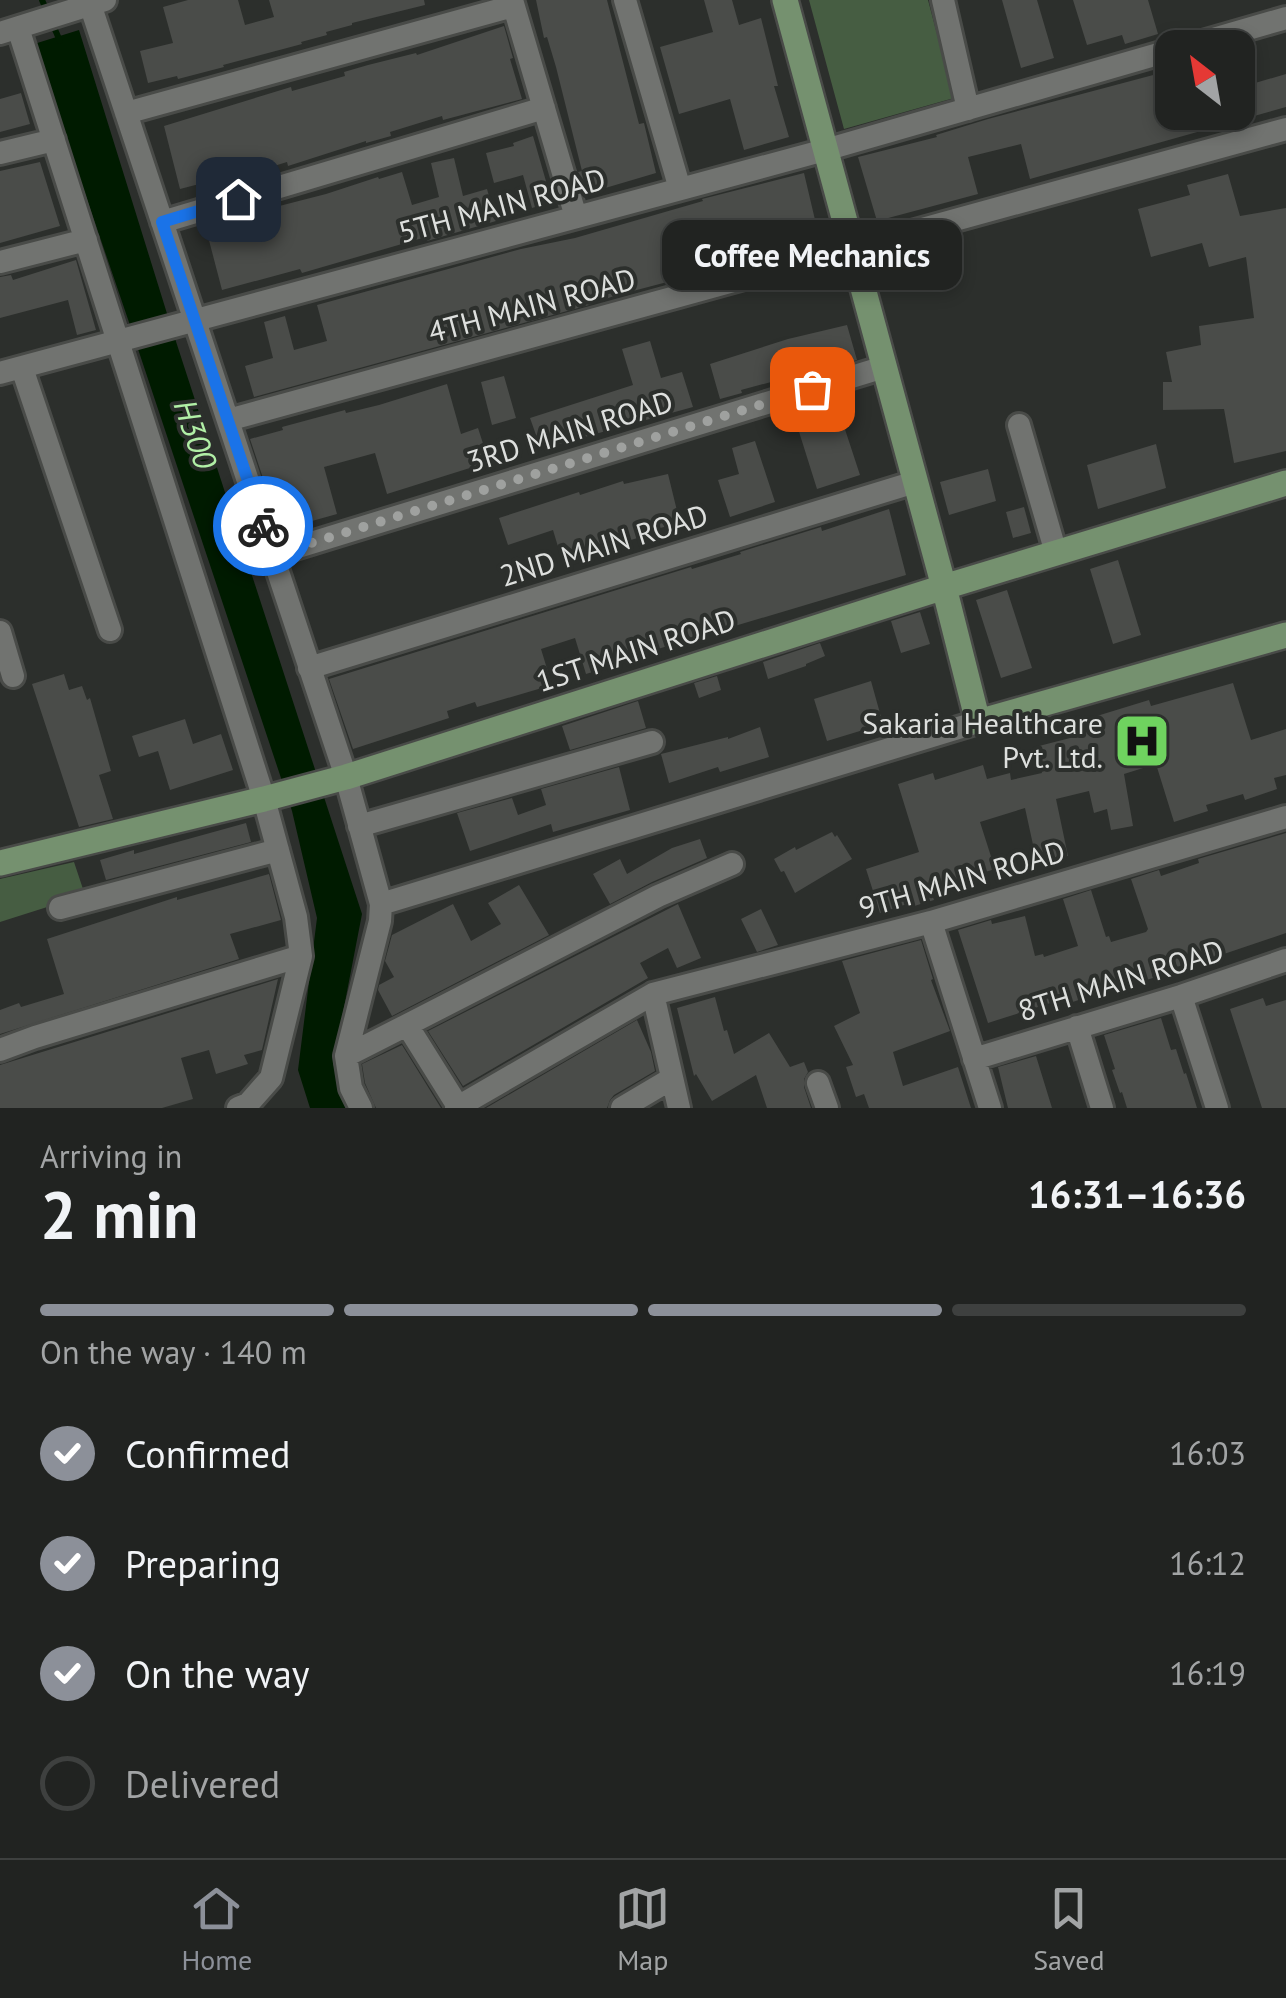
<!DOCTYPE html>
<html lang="en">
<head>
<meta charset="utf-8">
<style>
	:root { --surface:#212321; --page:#292b2a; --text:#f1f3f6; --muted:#a2a4a5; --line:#3e403f; --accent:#8c9099 }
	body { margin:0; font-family:"PT Sans",sans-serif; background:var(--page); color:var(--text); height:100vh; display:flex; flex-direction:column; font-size:38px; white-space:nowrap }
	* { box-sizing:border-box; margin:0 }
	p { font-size:32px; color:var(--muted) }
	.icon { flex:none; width:55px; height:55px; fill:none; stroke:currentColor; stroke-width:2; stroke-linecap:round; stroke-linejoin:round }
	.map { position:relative; height:1108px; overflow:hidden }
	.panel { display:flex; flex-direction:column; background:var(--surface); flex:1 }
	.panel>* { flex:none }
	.needle { width:65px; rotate:329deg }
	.fabs { position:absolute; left:1155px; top:30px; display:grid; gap:20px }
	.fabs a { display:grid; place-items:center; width:100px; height:100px; border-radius:20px; background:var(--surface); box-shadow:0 5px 15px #0003,0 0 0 2px var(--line); font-size:50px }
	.pin { position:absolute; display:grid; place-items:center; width:85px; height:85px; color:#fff; margin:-42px; border-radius:20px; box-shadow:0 5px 15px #0006 }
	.courier { position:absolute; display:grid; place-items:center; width:100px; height:100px; margin:-50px; border:8px solid #1a73e8; border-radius:50%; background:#fff; color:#222; box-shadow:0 2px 12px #0007 }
	.bubble { position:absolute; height:70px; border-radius:20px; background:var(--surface); box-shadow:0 5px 15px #0003,0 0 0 2px var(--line); font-size:32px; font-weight:800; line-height:70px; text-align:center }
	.overview em { font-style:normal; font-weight:800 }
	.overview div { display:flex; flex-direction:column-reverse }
	.overview { display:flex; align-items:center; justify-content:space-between; height:170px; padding:0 40px }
	h1 { font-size:65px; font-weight:800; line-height:75px }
	.bar { display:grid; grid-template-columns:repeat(4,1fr); gap:15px 10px; align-content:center; height:120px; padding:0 40px }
	.bar i { height:12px; border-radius:8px; background:var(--line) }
	.bar .on { background:var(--accent) }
	.bar p { grid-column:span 4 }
	ol { padding:0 40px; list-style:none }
	li { display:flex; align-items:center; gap:30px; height:110px }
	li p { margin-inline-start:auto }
	li .icon { padding:10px; border-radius:50%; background:var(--accent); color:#fff; stroke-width:4 }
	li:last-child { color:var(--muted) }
	li i { width:55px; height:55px; border:5px solid var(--line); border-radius:50% }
	.menu { display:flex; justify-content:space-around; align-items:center; height:140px; border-top:2px solid var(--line); background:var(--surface); font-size:28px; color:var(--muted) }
	.menu a { display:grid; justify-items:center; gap:5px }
	.menu .on { color:var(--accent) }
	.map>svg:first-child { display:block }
	.green { fill:#465d42 }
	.water { fill:#001b00 }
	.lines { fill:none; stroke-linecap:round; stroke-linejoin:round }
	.stream { stroke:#001b00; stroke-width:6 }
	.building { fill:#4a4c49 }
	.street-casing { stroke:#494b48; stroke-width:28 }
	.secondary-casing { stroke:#494b48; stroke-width:30 }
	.street { stroke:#717370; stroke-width:22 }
	.secondary { stroke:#75916f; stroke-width:25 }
	.done { stroke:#9fa19f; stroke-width:10; stroke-dasharray:0 18 }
	.route { stroke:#1a73e8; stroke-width:12 }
	.labels { text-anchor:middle; stroke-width:8; stroke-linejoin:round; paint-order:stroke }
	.street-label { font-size:30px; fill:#dddfdd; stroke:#2c2f2c }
	.poi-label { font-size:30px; fill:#dddfdd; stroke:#2c2f2c; text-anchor:end }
	.water-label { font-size:32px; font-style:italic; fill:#b1efa6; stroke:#2c2f2c }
</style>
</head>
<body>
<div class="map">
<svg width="1286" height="1108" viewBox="0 0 1286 1108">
	<rect width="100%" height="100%" fill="#2c2f2c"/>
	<!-- green -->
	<path class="green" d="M809,0H928L954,98L844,129Z
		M74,862L85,895L0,922V879Z"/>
	<!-- water -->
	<path class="water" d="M79,30L169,320L362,914L333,1064L349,1108H310L298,1070L317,918L292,811L132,331L34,44Z"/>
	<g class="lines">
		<!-- stream -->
		<path class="stream" d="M42,0L60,41"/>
	</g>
	<!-- building -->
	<path class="building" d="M188,0H238L245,25L274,17L269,0H424L425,5L352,23V25L326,32L327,35L301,42L302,44L223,65L224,67L178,79L177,76L148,83L140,51L173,43L163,7Z
		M536,0H607L639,124L644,123L656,173L585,194L578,172L582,171L556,67L547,37L544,38Z
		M704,0H732L739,25L761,18L778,86H774L789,137L744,150L730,99L679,114L660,47L713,32Z
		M1002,0H1037L1054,58L1021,68Z
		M1073,0H1148L1158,34L1125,44L1122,35L1087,45Z
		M504,26L513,58L510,59L522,99L443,120L442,116L390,132L391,136L366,143V141L288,166L287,162L235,178L234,175L180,189L164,126L291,87L292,91L345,76L344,72L368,65L416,53L417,55Z
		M1172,70V112H1238V88L1286,74V107L1030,179L1021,144L968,157L978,194L877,221L858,157L937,137L936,135L988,119Z
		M21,93L30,124L0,132V99Z
		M533,136L552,202L532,208L523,175L494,183L486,153L514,146L513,143Z
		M454,158L463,196L487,189L496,221L427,241L426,237L302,273L300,269L222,290L205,225L326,194L378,177L379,179L402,172L412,205L439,197L431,163Z
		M40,162L60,226L0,243V171Z
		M804,173L820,241L800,246L797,236L767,244L770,255L614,296L589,305L254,397L245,366L273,358L264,322L285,316L294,350L327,341L317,305L521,249L575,238L703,201L702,199Z
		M1228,174L1240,216L1286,208V451L1234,463L1224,409L1163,410V382H1172L1166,352L1201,345L1199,326L1254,318L1246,257L1209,267L1202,243L1151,257L1138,209L1190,195L1187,185Z
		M76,260L96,330L77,335L68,300L0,318V277L11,275L13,280Z
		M847,325L857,360L804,376L797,378V375L741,390L742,393L720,399L710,364L788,339Z
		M650,341L661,378L682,372L693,407L541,449L530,418L633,385L622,349Z
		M504,376L516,418L492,425L481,382Z
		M447,384L461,434L478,428L489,462L387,494L375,453L324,467L337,514L312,521L310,516L279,526L250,439L283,430L282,427L345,410L346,413L379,405Z
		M837,405L860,475L817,489L795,419Z
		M755,441L775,502L730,517L718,480L739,474L732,448Z
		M1156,444L1166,488L1098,509L1087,465Z
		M988,469L996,501L949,515L940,482Z
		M668,474L680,523L640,533L641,537L562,560L553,530L508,545L499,518L579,492L580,495L623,481L624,484Z
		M1024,507L1031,533L1013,538L1006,512Z
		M889,509L906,575L631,657L632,660L586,674L575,638L541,649L552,685L477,707L475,702L447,711L449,718L353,749L329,679L691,567L692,569L741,554L740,552L821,527L822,531Z
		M1118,560L1141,635L1113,644L1090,569Z
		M1007,590L1032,668L1001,678L976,600Z
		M920,612L930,644L901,653L891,621Z
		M820,643L825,656L806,664V666L768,679L763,662Z
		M64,674L69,690L82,686L87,700L90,698L111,771L99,775L113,819L79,827L32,684Z
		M717,676L721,690L699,698L694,683Z
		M871,681L883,724L827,741L814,699Z
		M1233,683L1251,740L1286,729V775L1274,778L1277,789L1245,800L1243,794L1206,805L1208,811L1174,822L1156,764L1124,774L1133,826L1111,830L1107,809L1094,813L1089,791L1056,799L1068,856L1037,863L1025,808L980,822L995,869L930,889L934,900L911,907L910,903L880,913L866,869L919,852L898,784L933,773L935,780L983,765L987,779L1010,773L1011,780L1042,773L1035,747L1078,736L1074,723L1149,700L1151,706Z
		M638,701L646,728L570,750L562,726Z
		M185,719L193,744L221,734L233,770L170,790L158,751L139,757L132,736Z
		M760,727L769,757L720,772L718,767L669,783L661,754L728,737V739Z
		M619,767L630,810L553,832L551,824L470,851L457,813L512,798L518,815L546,805L541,789Z
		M246,823L251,842L106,880L100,860L134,850V854Z
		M832,832L835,837L837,835L852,859L795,893L784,871L781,872L774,859L795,847L796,850Z
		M1286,833V933L1218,956L1185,962L1186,964L1152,975L1153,978L1129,985L1128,983L1064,1005L1063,999L988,1023L958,930L991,920L992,924L1025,916L1035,956L1043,954L1044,957L1078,946L1063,899L1091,890L1106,937L1109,936L1111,942L1146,932L1148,929L1131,879L1159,870L1161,876L1199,863L1198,859Z
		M700,839L707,858L652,882L610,904L593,874L620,859L627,874L672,848Z
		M269,874L281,920L230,934L239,959L0,1034V1010L19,1003L21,1007L64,994L47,939L177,897V900Z
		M519,885L549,935L392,1016L378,990L379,985L394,977L385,961L392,935L453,904L471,941L501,924L488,903Z
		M678,904L701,958L677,968L668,948L640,963L648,978L463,1086L428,1031Z
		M761,909L778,945L757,952L741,919Z
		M921,940L933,979L931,980L950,1031L893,1052L903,1086L958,1067L971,1108H869L864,1094L856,1097L846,1067L853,1065L834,1026L860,1013L842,961Z
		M278,979L262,1050L244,1055L248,1064L216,1074L209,1050L181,1058L193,1099L162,1108H0V1065Z
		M715,997L724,1031L727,1030L734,1054L769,1033L790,1067L804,1062L808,1072L804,1079V1087L811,1108H767L756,1075L712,1101L696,1074L694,1076L677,1008Z
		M1263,998L1266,1006L1286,1000V1108H1262L1230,1009Z
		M1161,1018L1171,1050L1176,1049L1184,1074L1186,1073L1197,1108H1127L1122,1092L1120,1093L1112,1070L1115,1069L1104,1035Z
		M637,1020L651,1052L655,1071L614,1095L610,1100L607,1108H486Z
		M402,1045L441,1108H376L365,1083L362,1064Z
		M1036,1056L1052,1108H1008L998,1067Z"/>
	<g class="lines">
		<!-- street casing -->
		<g class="street-casing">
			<path id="street" d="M512,0L576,217
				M625,0L680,189
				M943,0L968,109
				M90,4L346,777L381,904L380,921L346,1056L407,1025
				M18,28L264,799L296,917L301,956L271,1078L248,1104L238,1108
				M0,33L105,0
				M1182,48L1286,18
				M126,113L513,6
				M0,153L54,140
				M162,222L544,108
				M0,262L86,240
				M22,368L110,630
				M0,373L825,150L1172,50
				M228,420L1286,129
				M1019,425L1056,553
				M272,555L884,367
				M0,632L13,676
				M309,668L915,482
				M359,826L652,742
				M381,904L978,722
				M60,908L278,850
				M931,922L990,1108
				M653,994L679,1108
				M1181,996L1217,1108
				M1077,1027L1102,1108
				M0,1050L35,1037L301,956
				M346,1056L351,1088L361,1108
				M974,1059L1181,996L1286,960
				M818,1083L827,1108
				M456,1108L653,994L931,922L1286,817
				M459,1108L407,1025L658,896L732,864
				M622,1108L671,1079"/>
		</g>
		<!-- secondary casing -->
		<g class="secondary-casing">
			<path id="secondary" d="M785,0L944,587L978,722L1286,635
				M0,863L264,799L346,777L944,587L1286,483"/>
		</g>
		<!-- street -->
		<use href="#street" class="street"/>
		<!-- secondary -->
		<use href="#secondary" class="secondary"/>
	</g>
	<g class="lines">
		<!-- done -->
		<path class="done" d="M263,526L272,555L812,389"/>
		<!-- route -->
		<path class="route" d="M238,199L162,222L263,526"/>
	</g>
	<!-- icons -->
	<defs>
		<g id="hospital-square" transform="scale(2.875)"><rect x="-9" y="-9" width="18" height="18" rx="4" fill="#6fd35f" stroke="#2c2f2c"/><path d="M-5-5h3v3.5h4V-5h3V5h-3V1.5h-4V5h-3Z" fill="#111"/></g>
	</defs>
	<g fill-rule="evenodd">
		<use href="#hospital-square" x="1142" y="741"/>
	</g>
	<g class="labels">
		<!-- street labels -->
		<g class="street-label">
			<text transform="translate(502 206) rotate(-15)" y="10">5TH MAIN ROAD</text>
			<text transform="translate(532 306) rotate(-15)" y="10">4TH MAIN ROAD</text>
			<text transform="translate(570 432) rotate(-17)" y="10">3RD MAIN ROAD</text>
			<text transform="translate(604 546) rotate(-17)" y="10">2ND MAIN ROAD</text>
			<text transform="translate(636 651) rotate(-18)" y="10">1ST MAIN ROAD</text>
			<text transform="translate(962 880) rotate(-16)" y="10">9TH MAIN ROAD</text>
			<text transform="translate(1121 981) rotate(-17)" y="10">8TH MAIN ROAD</text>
		</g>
		<!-- poi labels -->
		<g class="poi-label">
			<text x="1103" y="734">Sakaria Healthcare<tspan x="1103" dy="34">Pvt. Ltd.</tspan></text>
		</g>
		<!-- water labels -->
		<g class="water-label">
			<text transform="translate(195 434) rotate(71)" y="11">H300</text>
		</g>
	</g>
</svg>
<div class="fabs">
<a><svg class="needle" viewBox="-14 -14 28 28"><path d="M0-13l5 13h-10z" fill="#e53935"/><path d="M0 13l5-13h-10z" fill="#a2a4a5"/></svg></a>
</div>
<div class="pin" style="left:812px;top:389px;background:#ea580c"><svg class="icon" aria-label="bag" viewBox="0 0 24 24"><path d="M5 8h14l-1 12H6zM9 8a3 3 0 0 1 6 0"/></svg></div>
<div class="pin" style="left:238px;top:199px;background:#1f2937"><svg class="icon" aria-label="home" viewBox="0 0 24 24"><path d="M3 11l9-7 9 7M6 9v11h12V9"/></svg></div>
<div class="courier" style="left:263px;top:526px"><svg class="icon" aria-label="bike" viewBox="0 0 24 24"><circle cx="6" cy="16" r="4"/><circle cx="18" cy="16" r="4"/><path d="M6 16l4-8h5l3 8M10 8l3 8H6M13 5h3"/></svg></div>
<div class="bubble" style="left:662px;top:220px;width:300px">Coffee Mechanics</div>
</div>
<section class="panel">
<div class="overview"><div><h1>2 min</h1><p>Arriving in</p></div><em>16:31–16:36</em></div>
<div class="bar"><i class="on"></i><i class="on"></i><i class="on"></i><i></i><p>On the way · 140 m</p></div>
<ol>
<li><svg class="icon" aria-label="check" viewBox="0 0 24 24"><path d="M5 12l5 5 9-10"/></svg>Confirmed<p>16:03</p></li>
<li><svg class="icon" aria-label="check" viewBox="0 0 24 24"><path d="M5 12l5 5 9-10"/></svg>Preparing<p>16:12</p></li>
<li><svg class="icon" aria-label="check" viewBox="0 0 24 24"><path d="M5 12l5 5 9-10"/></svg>On the way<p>16:19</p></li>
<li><i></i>Delivered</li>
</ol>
</section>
<nav class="menu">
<a class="on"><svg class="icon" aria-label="home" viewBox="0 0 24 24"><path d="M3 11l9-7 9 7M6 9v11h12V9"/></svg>Home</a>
<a><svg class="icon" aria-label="map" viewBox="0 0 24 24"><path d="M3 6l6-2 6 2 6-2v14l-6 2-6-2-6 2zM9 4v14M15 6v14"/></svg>Map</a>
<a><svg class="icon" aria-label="saved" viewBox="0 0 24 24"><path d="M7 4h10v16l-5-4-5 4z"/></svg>Saved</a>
</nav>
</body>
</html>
